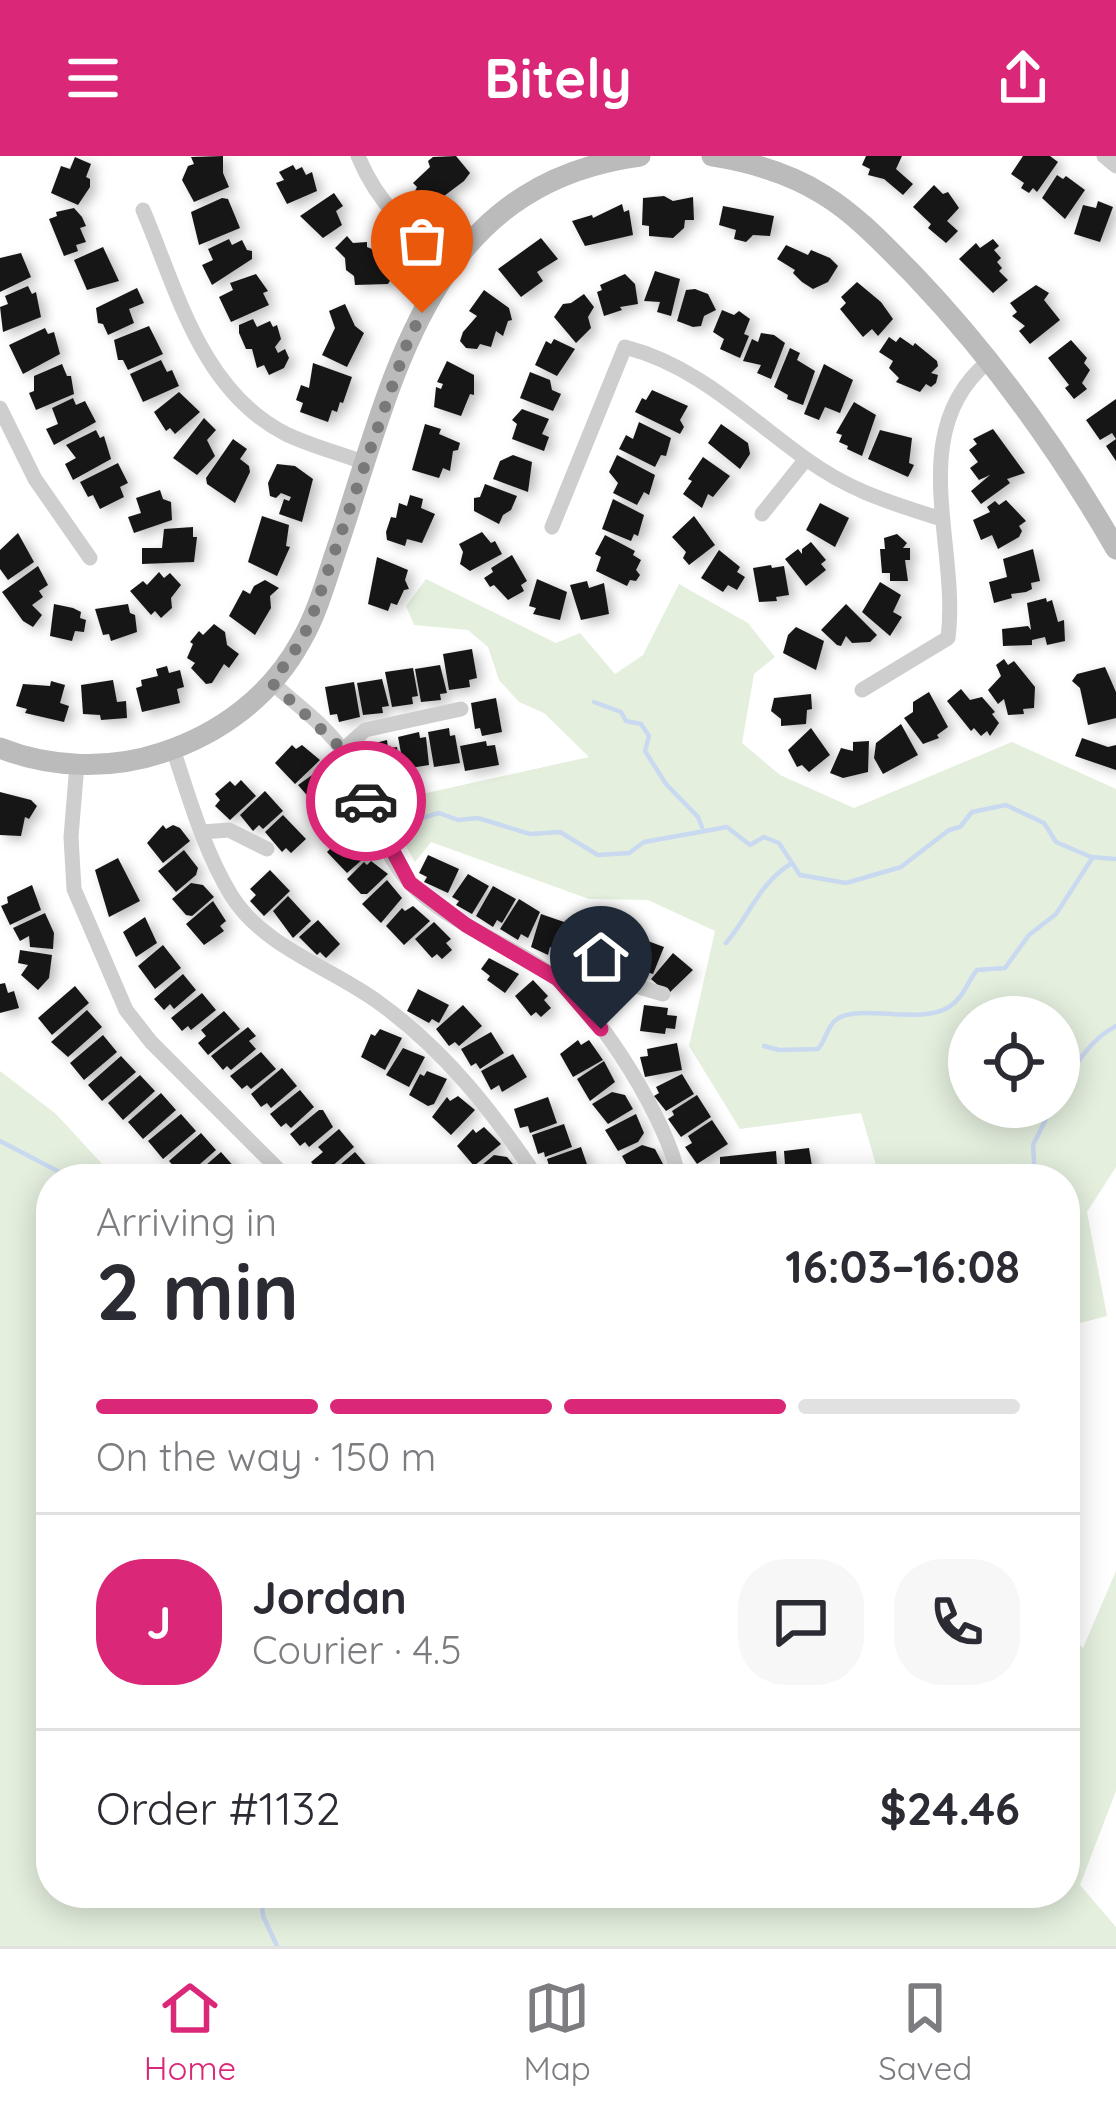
<!DOCTYPE html>
<html lang="en">
<head>
<meta charset="utf-8">
<style>
	:root { --surface:#fff; --page:#f7f7f7; --text:#2b2b33; --muted:#7c7c81; --line:#e1e1e2; --accent:#db2777 }
	body { margin:0; font-family:Quicksand,sans-serif; background:var(--page); color:var(--text); height:100vh; display:flex; flex-direction:column; font-size:45px; white-space:nowrap }
	* { box-sizing:border-box; margin:0 }
	p { font-size:39px; color:var(--muted) }
	.icon { flex:none; width:66px; height:66px; fill:none; stroke:currentColor; stroke-width:2; stroke-linecap:round; stroke-linejoin:round }
	.map { position:relative; flex:1; overflow:hidden }
	.side { position:absolute; left:36px; top:1008px; width:1044px; height:744px; display:flex; flex-direction:column; background:var(--surface); border-radius:48px; box-shadow:0 6px 30px #0003 }
	.side>* { flex:none }
	.controls { position:absolute; left:948px; top:840px; display:grid; gap:24px }
	.controls a { display:grid; place-items:center; width:132px; height:132px; border-radius:50%; background:var(--surface); box-shadow:0 6px 30px #0003; font-size:60px }
	.pin { position:absolute; display:grid; place-items:center; width:102px; height:102px; color:#fff; margin:-123px -51px; border-radius:50% 50% 50% 0; rotate:-45deg; box-shadow:0 0 12px #0007 }
	.pin .icon { rotate:45deg }
	.courier { position:absolute; display:grid; place-items:center; width:120px; height:120px; margin:-60px; border:9px solid #db2777; border-radius:50%; background:#fff; color:#222; box-shadow:0 3px 15px #0007 }
	.summary em { font-style:normal; font-weight:700 }
	.summary div { display:flex; flex-direction:column-reverse }
	.summary { display:flex; align-items:center; justify-content:space-between; height:204px; padding:0 60px }
	h1 { font-size:78px; font-weight:700; line-height:90px }
	.bar { display:grid; grid-template-columns:repeat(4,1fr); gap:18px 12px; align-content:center; height:144px; padding:0 60px }
	.bar i { height:15px; border-radius:9px; background:var(--line) }
	.bar .current { background:var(--accent) }
	.bar p { grid-column:span 4 }
	.line { display:flex; align-items:center; gap:30px; padding:0 60px; border-top:3px solid var(--line) }
	.line div { flex:1 }
	.round { display:grid; place-items:center; flex:none; width:126px; height:126px; border-radius:48px; background:var(--page) }
	header { display:flex; justify-content:space-between; align-items:center; height:156px; padding:0 60px; background:var(--accent); color:#fff; font-size:54px; font-weight:700 }
	.tabs { display:flex; justify-content:space-around; align-items:center; height:168px; border-top:3px solid var(--line); background:var(--surface); font-size:33px; color:var(--muted) }
	.tabs a { display:grid; justify-items:center; gap:6px }
	.tabs .current { color:var(--accent) }
	.map>svg:first-child { display:block }
	.green { fill:#e4efde; fill-rule:evenodd }
	.lines { fill:none; stroke-linecap:round; stroke-linejoin:round }
	.stream { stroke:#c9d9f0; stroke-width:4.5 }
	.building { fill:#181818; filter:url(#shadow) }
	.street { stroke:#cecece; stroke-width:15 }
	.secondary { stroke:#bbb; stroke-width:21 }
	.done { stroke:#797979; stroke-width:12; stroke-dasharray:0 21.6 }
	.route { stroke:#db2777; stroke-width:15 }
</style>
</head>
<body>
<header><svg class="icon" aria-label="menu" viewBox="0 0 24 24"><path d="M4 6h16M4 12h16M4 18h16"/></svg>Bitely<svg class="icon" aria-label="share" viewBox="0 0 24 24"><path d="M12 15V3M7 8l5-5 5 5M5 13v7h14v-7"/></svg></header>
<div class="map">
<svg width="1116" height="1790" viewBox="0 0 1116 1790">
	<defs>
		<filter id="shadow"><feDropShadow dx="6" dy="4" stdDeviation="6" flood-color="#0004"/></filter>
	</defs>
	<rect width="100%" height="100%" fill="#fff"/>
	<!-- green -->
	<path class="green" d="M426,423L556,487L580,477L615,518L643,499L679,428L748,467L775,501L754,518L742,587L780,619L854,652L1012,586L1116,633V1011L1087,1056L1107,1160L1065,1171V1023H880L861,957L740,973L689,890L715,775L648,744L589,743L431,686L415,706L404,687L407,646L422,638L589,601L544,557L519,546L499,524L488,491L468,474L414,469L406,450ZM969,861H1059V951H969Z
		M0,915L56,958L116,1023H51V1737H1065V1475L1083,1492L1116,1415V1635L1080,1729L1116,1771V1790H0Z"/>
	<g class="lines">
		<!-- stream -->
		<path class="stream" d="M594,546L621,556L626,565L641,568L649,580L645,595L666,628L698,661L702,671
			M418,663L439,657L458,664L478,662L530,678L560,676L598,699L629,697L644,686L727,671L750,689L764,681L779,687L800,719L846,727L901,711L949,674L960,671L972,656L1006,649L1044,667L1056,686L1091,701L1116,703
			M726,787C750,759 759,727 792,707
			M764,890L779,894L818,893C825,885 826,876 832,868C850,843 917,871 949,851C964,841 966,828 977,814L1005,812L1029,779L1056,758L1093,701
			M1059,936C1073,912 1091,882 1116,870
			M0,985L73,1023
			M1035,1023L1033,989L1052,951
			M261,1737L263,1760L277,1790"/>
	</g>
	<!-- building -->
	<path class="building" d="M223,0V17L229,31L194,46L182,24L188,10L194,8L191,1Z
		M456,0L470,17L464,25L432,49L428,45L422,50L418,48L412,41L417,31L413,27L430,11L428,5L433,1Z
		M866,0H902L896,13L913,28L903,39L884,23L868,19L870,13L862,9Z
		M1023,0H1050L1058,6L1037,36L1033,32L1029,37L1021,32L1024,27L1011,18Z
		M75,1L91,8L86,21L90,23V31L78,49L51,37L61,10L70,13Z
		M293,9L296,14L302,11L306,19L312,16L317,35L287,48L276,27L284,24L279,16Z
		M1057,19L1063,23L1066,20L1085,34L1065,63L1042,42Z
		M934,29L943,38L948,36L959,52L947,65L958,75L946,87L928,72L931,68L913,51Z
		M334,37L343,50L336,55L342,69L323,82L300,60Z
		M664,40L673,45L693,41L694,64H685L684,72L673,82L649,80V70L642,69L643,42Z
		M222,42L228,43L240,72L199,89L191,56Z
		M1098,45L1113,51L1100,86L1074,78L1083,49L1096,52Z
		M622,48L624,56L629,54L633,79L585,90L572,65L592,59L593,62Z
		M723,50L774,60L770,80L753,79L746,86L734,83L736,74L719,69Z
		M74,52L82,61L86,70L80,72L86,86L76,89L78,95L64,100L49,63L57,60L56,56Z
		M347,80L353,87L367,86V91L379,96L385,105H393L394,118L388,128L355,129L354,120L346,114L345,102L335,92Z
		M541,82L558,103L537,116L543,125L521,141L498,113Z
		M229,83L232,89L242,84L247,94L252,95V103L212,129L202,109L213,104L208,93Z
		M993,83L999,90L994,94L1001,102L997,106L1002,112L999,115L1008,124L993,137L959,103L976,87L980,92Z
		M786,89L808,99L811,94L830,102L838,110L828,126L813,133L802,126L793,117L795,114L777,103Z
		M103,91L119,125L87,134L74,104Z
		M21,97L31,121L0,136V102Z
		M655,115L680,123L671,160L657,156L660,146L644,145Z
		M256,118L268,135L263,137L269,149L231,166L219,141L233,134L230,127Z
		M625,118L635,128L638,148L620,151L622,154L604,160L597,136L602,134L600,129Z
		M857,126L881,146L893,163L878,180L872,173L863,181L840,153L846,147L841,141Z
		M1036,129L1049,137L1044,144L1060,164L1030,188L1019,175L1025,170L1012,160L1017,156L1010,147Z
		M28,130L32,138L36,136L41,161L3,176L0,151L8,148L5,140Z
		M137,132L144,147L129,153L134,167L108,179L103,168L98,167L96,152Z
		M695,133L708,138L716,154L704,160L701,170L693,171L677,165L686,134Z
		M484,134L509,152L512,164L508,165L503,180L496,175L491,191L480,188L477,193L466,192L460,185L463,176L477,160L469,155Z
		M584,138L594,151L588,161L591,172L576,187L554,161L563,148L571,147Z
		M345,148L355,170L364,177L347,211L322,199L335,172L329,155Z
		M722,154L734,159L739,155L750,163L744,178L749,180L740,202L720,193L724,183L713,176Z
		M253,163L257,171L270,165L273,171L277,169L281,183L275,191L278,197L285,193L289,202L284,212L269,219L264,209L257,212L252,193H246L239,177V169Z
		M149,170L163,198L128,214L123,204H118L114,184Z
		M45,172L48,178L54,176L60,198L23,218L9,189Z
		M761,177L774,179L785,187L771,223L757,217L761,209L743,205L752,183L758,186Z
		M889,181L896,186L900,181L913,190L915,187L937,205L938,210L931,217L938,219L936,227L931,231L926,228L920,236L896,226L899,222L889,212L893,205L879,196Z
		M554,183L575,193L557,220L535,209L546,185L551,188Z
		M1071,184L1087,202L1084,207L1090,214L1082,227L1087,233L1074,243L1065,232L1069,229L1048,202Z
		M790,192L800,197L797,204L815,215L803,249L787,243L788,239L774,231Z
		M161,204L167,216L172,214L179,230L143,246L130,218Z
		M447,205L474,219V239L470,238L461,260L434,251L436,231L441,233L443,228L437,226Z
		M313,207L352,221L343,247L340,246L337,256L332,254L328,266L300,256L303,247L296,244L301,229L309,232Z
		M62,208L67,220H71L74,238L36,254L29,237L34,235V220Z
		M824,208L853,224L840,257L825,251L819,264L804,258Z
		M530,216L550,224L552,234L561,238L553,255L520,242Z
		M652,234L688,250L680,264L684,271L680,278L635,256L642,242L646,244Z
		M179,236L200,256L175,278L170,272L166,275L154,256Z
		M73,242L76,249L85,245L96,266L54,289L46,273L58,268L52,252Z
		M1116,243V305L1106,290L1116,283L1112,277L1100,284L1086,264Z
		M854,246L876,259L862,300L847,293L848,290L839,286L842,279L836,277Z
		M522,253L549,263L542,278L549,281L544,295L512,283L517,268L512,264Z
		M204,262L216,274L207,284L215,300L197,319L173,302Z
		M639,266L671,282L666,300L661,299L655,311L619,293L626,279L633,283Z
		M425,268L441,273L439,278L460,287L458,294L453,295L450,315L443,312L439,322L412,314Z
		M721,268L748,287L750,298L740,313L708,287Z
		M993,273L1025,317L1007,323L1010,327L981,348L971,335L990,319L979,324L970,312L978,306L969,294L977,288L973,283Z
		M96,274L100,282L104,280L111,303L73,324L65,308L76,302L66,289Z
		M880,274L912,282L909,307L914,309L908,321L868,303Z
		M233,283L247,293L240,303L249,310L250,316L235,347L207,328L206,322Z
		M513,299L532,306L528,336L493,323L500,305Z
		M617,299L655,319L649,339L644,336L637,349L613,337L618,327L609,316Z
		M703,301L730,320L713,341L708,338L702,352L683,338L692,325L688,323Z
		M118,307L128,327L120,331L124,341L100,353L93,339L88,341L80,326Z
		M277,308L295,310L313,323L302,366L279,358L284,343L289,345L291,341L281,337L276,342L270,340L268,327Z
		M485,328L517,340L511,354L503,359L499,368L474,355V342L480,341Z
		M160,334L163,343L171,346L172,364L134,377L128,361L141,357L136,342Z
		M410,339L423,343L421,352L435,358L422,387L407,383L405,390L387,384L386,376L391,361L396,362L399,347L407,350Z
		M613,343L644,359L638,380L634,378L631,385L602,373Z
		M1006,344L1026,365L1019,370L1022,375L1019,381L998,393L992,379L981,384L973,364L990,356L987,351L995,345L999,349Z
		M820,347L849,362L835,391L806,374Z
		M262,360L289,369L286,390L290,391L277,420L248,406Z
		M694,360L715,389L689,409L683,402L686,396L672,381Z
		M193,371V381H197L194,406L142,408V392H162L164,373Z
		M482,376L491,387L495,385L502,398L470,415L460,408L463,396L459,388Z
		M18,377L34,406L8,424L0,413V394Z
		M897,378L907,387L903,392H910V404H905L908,425H890V417H882L880,393H885L884,382Z
		M605,379L635,395L633,399L641,404L636,414L640,419L636,425L630,424L627,430L596,415L601,401L595,398Z
		M811,386L826,404L821,408L826,414L806,430L785,403L798,393L802,398V393Z
		M1033,393L1040,425L1031,427L1032,433L1026,436L1011,438L1012,442L994,447L989,426L1007,421L1003,403Z
		M719,394L740,411L737,416L745,421L737,434L728,429L723,436L701,422Z
		M512,399L527,425L521,429L524,435L508,444L494,429L490,431L484,422L493,416L491,412Z
		M377,401L408,414L405,424L409,433L404,434L397,449L391,447L388,455L368,448Z
		M771,409L772,412L784,410L789,439L776,441L777,445L759,446L753,412Z
		M38,410L48,429L39,435L43,441L32,449L42,459L33,471L23,465L2,436Z
		M159,416L164,422L170,417L181,429L171,442L172,452L161,462L155,455L151,459L130,435L143,425L147,429Z
		M537,423L567,436L560,464L533,458L536,452L529,450Z
		M265,424L279,432L270,440L271,452L255,479L229,460L243,434L250,438L254,430Z
		M587,425L589,432L604,427L609,458L581,464L570,429Z
		M880,426L901,439L893,456L902,461L890,480L862,456Z
		M1046,442L1047,446L1052,444L1058,466L1064,464L1065,485L1047,489L1045,481L1032,484V489L1003,490L1002,473L1028,470L1031,474L1027,447Z
		M54,448L73,452L81,456L80,462L86,464L84,476L75,475L72,485L50,480Z
		M128,448L130,457L135,459L137,476L111,485L109,478L103,479L95,453Z
		M846,448L877,479L870,486L852,487L846,480L841,490L837,489L821,474Z
		M214,468L225,476L227,489L239,498L229,512L224,508L212,527L206,528L191,512L195,507L187,502L193,488L190,486L199,475L203,479Z
		M796,471L824,485L816,514L783,497L788,479Z
		M472,493L477,522L469,524L470,531L449,534L443,498Z
		M1004,503L1008,509L1014,505L1035,531L1034,552L1023,553L1024,558L1008,559L1004,543L998,548L988,534L1001,520L996,509Z
		M440,509L447,537L440,538L441,544L421,546L415,513Z
		M167,510L169,517L180,514L184,531L177,533L180,547L142,556L136,532L142,530L141,524L158,520L156,513Z
		M1105,511L1116,536V562L1088,569L1080,532L1072,525L1077,518Z
		M413,512L418,540L412,541L413,548L392,551L385,516Z
		M382,523L389,550L382,551L383,557L363,559L357,527Z
		M113,524L117,546L126,545L127,562L101,564L100,559L83,558L81,529Z
		M51,525L65,529L60,547L69,550L64,566L25,557L27,553L16,550L23,528L50,530Z
		M354,526L360,561L339,566L337,558L330,559L325,531Z
		M961,533L970,544L982,541L995,556L992,558L999,567L990,580L987,575L981,580L974,572L971,575L947,545Z
		M929,536L948,571L937,579L939,582L923,588L904,562L913,556V546Z
		M811,538L812,553L807,554L806,568L781,570V563L771,555L774,542Z
		M496,542L502,576L482,580L480,572L475,573L471,547Z
		M901,568L918,599L883,618L874,602L876,587Z
		M449,572L450,580L455,579L460,607L434,611L428,576Z
		M811,572L830,599L809,616L802,609L797,611L788,594Z
		M419,576L420,582L426,581L429,609L404,613L398,581Z
		M1082,582L1108,591L1116,589V614L1075,600Z
		M387,584L388,592L397,591L402,620L373,625L367,589Z
		M486,585L487,590L495,589L499,609L465,615L460,590Z
		M869,585L868,616L843,622L830,617L841,592L853,595V586Z
		M292,589L296,593L302,589L320,604L295,628L275,607Z
		M322,612L339,626L318,645H312L298,629Z
		M241,624L256,640L230,664L215,650L220,644L215,638L230,625L235,630Z
		M339,634L356,650L332,673L314,654Z
		M265,635L283,655L263,673L259,669L253,675L240,659Z
		M0,636L31,644L37,650L29,663L25,661L21,680L0,679Z
		M283,659L306,683L291,697L286,692L282,696L265,676Z
		M163,669L166,673L173,669L180,672L190,685L163,707L147,687Z
		M356,678L373,694L347,717L327,696L343,680L347,684Z
		M184,694L198,712L196,719L176,736L158,715Z
		M428,699L459,713L448,737L424,726L427,721L419,717Z
		M118,702L140,745L109,761L95,714Z
		M371,705L388,718L367,738H361L347,723L364,706L367,709Z
		M270,714L290,735L264,760L250,745L256,739L250,733Z
		M468,718L489,730L472,758L456,749L459,745L452,741Z
		M387,724L402,742L381,767L362,748Z
		M191,727L203,729L214,741L192,760L186,759L172,743Z
		M32,729L41,754L10,769L1,750L8,747L7,741Z
		M493,730L516,743L502,767L497,764L493,771L476,760Z
		M288,740L311,765L293,782L273,755Z
		M519,743L540,756L528,782L521,778L518,784L500,773Z
		M213,745L226,765L220,770L224,775L204,789L186,768Z
		M413,750L430,765L404,789L386,770L402,752L405,755Z
		M45,757L54,777L53,793L30,791L29,780L20,785L13,772Z
		M541,758L567,767L558,793L550,791L548,799L531,791Z
		M145,761L157,787L136,801L123,776Z
		M318,764L340,788L326,802L320,796L317,799L299,781Z
		M434,766L451,783L446,787L452,794L442,803L437,798L432,802L415,783Z
		M569,769L592,778L582,811L556,801Z
		M608,776L632,786L623,811L617,808L614,814L595,806Z
		M637,781L664,791L653,818L647,816L644,822L625,814Z
		M163,789L181,812L155,833L138,810Z
		M20,794L52,799L49,822L38,834L21,819L28,809L18,807Z
		M673,797L693,814L668,838L651,823Z
		M489,802L519,818L505,837L487,824L490,820L481,813Z
		M183,818L196,834L174,853L170,848L164,854L154,843Z
		M533,824L548,840L544,844L551,852L541,861L536,856L531,860L515,840Z
		M5,827L8,837L14,835L19,852L0,857V828Z
		M75,830L89,847L52,879L38,862Z
		M418,833L449,849L439,867L432,863L429,867L407,855Z
		M202,837L216,854L191,874L188,870L182,875L171,862Z
		M463,849L482,870L459,890L455,886L449,890L436,873Z
		M644,849L668,852L667,859L677,860L675,873L666,872L665,878L640,875Z
		M87,854L102,871L68,901L51,886Z
		M224,855L240,873L208,899L198,887L206,880L201,874Z
		M248,871L256,880L249,885L256,893L231,914L227,910L223,914L211,900Z
		M380,873L402,882L385,914L361,901L371,878L375,880Z
		M491,876L504,897L480,913L476,907L471,910L461,893Z
		M103,879L117,896L84,924L70,907Z
		M578,884L581,889L589,884L603,904L573,921L560,898Z
		M677,887L682,914L645,921L640,901L648,900L647,893Z
		M403,892L425,901L409,931L386,919Z
		M261,896L276,913L251,933L247,929L242,933L230,920Z
		M513,898L527,921L502,936L499,929L491,934L481,915Z
		M121,900L136,916L102,945L88,929Z
		M604,905L615,926L590,945L577,923Z
		M282,912L297,930L271,952L267,947L261,951L251,938Z
		M427,915L447,923L434,948L428,950L409,939L420,918L424,920Z
		M682,918L694,938L666,955L654,940L659,937L656,931Z
		M140,919L155,935L123,964L108,947Z
		M300,934L314,951L291,972L286,967L281,971L270,958Z
		M612,936L625,939L633,953L608,968L592,948Z
		M161,937L176,954L143,983L128,966Z
		M697,939L711,961L681,981L668,963L674,959L672,955Z
		M458,940L475,954L451,979L432,961L447,941L450,945Z
		M548,941L557,967L530,977L528,970L520,972L514,953Z
		M319,954H323L333,971L309,991L305,986L300,990L290,978Z
		M181,958L196,975L163,1003L148,985Z
		M636,958L644,977L638,986L618,995L605,974Z
		M712,964L728,988L697,1008L685,991L692,987L688,980Z
		M564,968L572,991L545,1001L544,996L538,998L532,979Z
		M484,971L501,988L474,1010L457,990L473,973L476,977Z
		M339,973L354,991L322,1019L311,1006L323,996L318,991Z
		M201,977L216,994L184,1022L169,1005Z
		M642,989L655,993L663,1008L638,1022L633,1020L622,1000Z
		M581,991L590,1017L573,1023H553L547,1003Z
		M809,992L814,1022L786,1023L784,995Z
		M776,995L778,1023H720V1001Z
		M221,996L236,1013L224,1023H190Z
		M355,996L370,1013L359,1023H334L337,1020L333,1015Z
		M494,999L507,1001L518,1014L507,1023H482L475,1015Z"/>
	<g class="lines">
		<!-- street -->
		<path class="street" d="M358,0C378,49 409,75 451,106
			M1104,0L1116,10
			M143,54C177,134 201,235 286,278C311,290 339,297 365,307
			M0,252L35,323L90,402
			M762,358L806,303
			M552,371L625,191C698,210 747,261 806,303C852,336 889,346 941,363
			M272,527C295,547 328,571 344,597C369,637 377,692 410,727C451,770 511,787 556,822C601,857 669,967 679,1023
			M862,534L948,482C960,390 903,275 989,205
			M173,593C189,641 204,695 231,739C263,791 330,811 378,846C445,894 493,956 538,1023
			M343,594L365,574L461,553
			M77,608L71,681L74,733L126,854L151,886L288,1023
			M202,676L229,674L267,693
			M558,823L601,820L663,838"/>
		<!-- secondary -->
		<path class="secondary" d="M712,0C750,6 791,18 824,39C858,60 886,91 914,119C993,202 1059,294 1116,393
			M0,592C50,612 110,614 161,597C220,578 271,540 301,485C319,454 328,417 340,383C396,214 431,28 640,0"/>
	</g>
	<g class="lines">
		<!-- done -->
		<path class="done" d="M366,645L343,594L272,527L302,484L313,458L408,185L422,157"/>
		<!-- route -->
		<path class="route" d="M366,645L410,727L466,769L558,823L601,873"/>
	</g>
</svg>
<div class="controls">
<a><svg class="icon" aria-label="locate" viewBox="0 0 24 24"><circle cx="12" cy="12" r="6"/><path d="M12 2v4M12 18v4M2 12h4M18 12h4"/></svg></a>
</div>
<div class="pin" style="left:422px;top:157px;background:#ea580c"><svg class="icon" aria-label="bag" viewBox="0 0 24 24"><path d="M5 8h14l-1 12H6zM9 8a3 3 0 0 1 6 0"/></svg></div>
<div class="pin" style="left:601px;top:873px;background:#1f2937"><svg class="icon" aria-label="home" viewBox="0 0 24 24"><path d="M3 11l9-7 9 7M6 9v11h12V9"/></svg></div>
<div class="courier" style="left:366px;top:645px"><svg class="icon" aria-label="car" viewBox="0 0 24 24"><path d="M5 17H2v-5l4-1 3-4h7l3 4 3 1v5h-3M9 17h6M6 11h13"/><circle cx="7" cy="17" r="2"/><circle cx="17" cy="17" r="2"/></svg></div>
<section class="side">
<div class="summary"><div><h1>2 min</h1><p>Arriving in</p></div><em>16:03–16:08</em></div>
<div class="bar"><i class="current"></i><i class="current"></i><i class="current"></i><i></i><p>On the way · 150 m</p></div>
<div class="line" style="height:216px"><b class="round" style="background:var(--accent);color:#fff">J</b><div><b>Jordan</b><p>Courier · 4.5</p></div><a class="round"><svg class="icon" aria-label="chat" viewBox="0 0 24 24"><path d="M4 5h16v11H9l-5 4z"/></svg></a><a class="round"><svg class="icon" aria-label="phone" viewBox="0 0 24 24"><path d="M5 4h4l2 5-3 2q2 4 5 5l2-3 5 2v4C11 20 4 13 5 4z"/></svg></a></div>
<div class="line" style="height:156px"><div>Order #1132</div><b>$24.46</b></div>
</section>
</div>
<nav class="tabs">
<a class="current"><svg class="icon" aria-label="home" viewBox="0 0 24 24"><path d="M3 11l9-7 9 7M6 9v11h12V9"/></svg>Home</a>
<a><svg class="icon" aria-label="map" viewBox="0 0 24 24"><path d="M3 6l6-2 6 2 6-2v14l-6 2-6-2-6 2zM9 4v14M15 6v14"/></svg>Map</a>
<a><svg class="icon" aria-label="saved" viewBox="0 0 24 24"><path d="M7 4h10v16l-5-4-5 4z"/></svg>Saved</a>
</nav>
</body>
</html>
